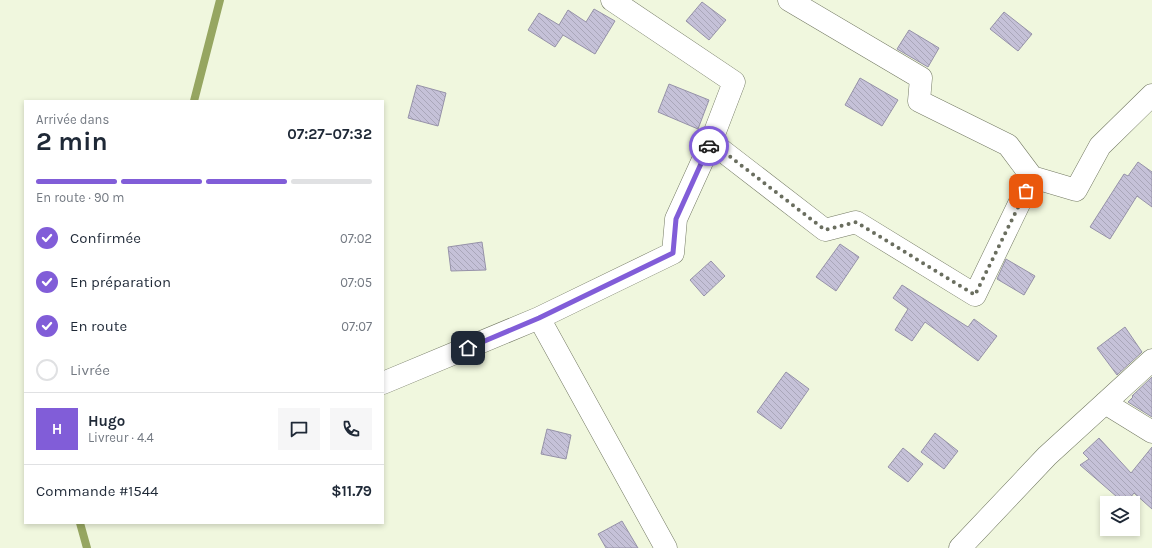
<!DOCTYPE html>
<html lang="fr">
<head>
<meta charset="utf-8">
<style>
	:root { --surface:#fff; --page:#f6f6f7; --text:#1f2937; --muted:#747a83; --line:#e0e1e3; --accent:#815dd8 }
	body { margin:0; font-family:Karla,sans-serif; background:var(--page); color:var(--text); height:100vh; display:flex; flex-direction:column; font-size:15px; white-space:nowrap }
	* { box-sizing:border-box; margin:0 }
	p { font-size:13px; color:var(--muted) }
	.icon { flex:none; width:22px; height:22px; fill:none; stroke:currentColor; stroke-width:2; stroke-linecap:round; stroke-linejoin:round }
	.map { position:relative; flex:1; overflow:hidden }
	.sheet { position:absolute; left:24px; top:100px; width:360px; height:424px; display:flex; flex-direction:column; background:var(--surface); border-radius:0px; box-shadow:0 2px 6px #0003 }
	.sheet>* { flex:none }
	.fabs { position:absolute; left:1100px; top:496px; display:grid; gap:8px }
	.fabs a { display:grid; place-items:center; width:40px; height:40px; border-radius:0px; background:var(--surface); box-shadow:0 2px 6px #0003; font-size:20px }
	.pin { position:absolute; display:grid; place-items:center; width:34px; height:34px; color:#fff; margin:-17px; border-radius:8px; box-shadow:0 2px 6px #0006 }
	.courier { position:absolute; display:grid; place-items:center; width:40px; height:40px; margin:-20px; border:3px solid #815dd8; border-radius:50%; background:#fff; color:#222; box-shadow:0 1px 5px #0007 }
	.head em { font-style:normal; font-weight:700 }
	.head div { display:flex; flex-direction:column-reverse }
	.head { display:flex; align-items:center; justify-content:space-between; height:68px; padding:0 12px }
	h1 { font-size:26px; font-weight:700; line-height:30px }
	.bar { display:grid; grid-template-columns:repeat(4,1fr); gap:6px 4px; align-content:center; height:48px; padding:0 12px }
	.bar i { height:5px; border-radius:3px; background:var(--line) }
	.bar .selected { background:var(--accent) }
	.bar p { grid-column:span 4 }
	.line { display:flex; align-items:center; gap:10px; padding:0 12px; border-top:1px solid var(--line) }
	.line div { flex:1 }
	.round { display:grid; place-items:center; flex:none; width:42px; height:42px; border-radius:0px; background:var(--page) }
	ol { padding:0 12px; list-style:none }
	li { display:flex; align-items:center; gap:12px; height:44px }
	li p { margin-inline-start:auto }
	li .icon { padding:4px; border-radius:50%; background:var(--accent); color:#fff; stroke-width:4 }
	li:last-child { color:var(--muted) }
	li i { width:22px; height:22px; border:2px solid var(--line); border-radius:50% }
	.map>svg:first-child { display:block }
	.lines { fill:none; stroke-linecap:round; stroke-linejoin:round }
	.stream { stroke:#96a661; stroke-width:8 }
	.building { fill:url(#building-back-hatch); stroke:#9692a8 }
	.minor-casing { stroke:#737963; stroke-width:23 }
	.minor { stroke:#fff; stroke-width:22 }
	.done { stroke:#6a6e5f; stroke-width:4; stroke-dasharray:0 7.2 }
	.route { stroke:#815dd8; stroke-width:5 }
</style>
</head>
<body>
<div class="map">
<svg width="1152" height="548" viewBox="0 0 1152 548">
	<defs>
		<pattern id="building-back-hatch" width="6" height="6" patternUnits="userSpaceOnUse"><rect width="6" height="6" fill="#c5c1d8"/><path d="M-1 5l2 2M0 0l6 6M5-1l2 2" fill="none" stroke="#a9a6b9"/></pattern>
	</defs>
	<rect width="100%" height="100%" fill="#f0f7de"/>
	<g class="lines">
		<!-- stream -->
		<path class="stream" d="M194,101L220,0
			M80,523L87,548"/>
	</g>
	<!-- building -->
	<path class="building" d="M702,2L726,20L709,40L686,21Z
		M594,9L615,21L595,54L563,35L555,47L528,30L539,13L559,25L568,10L586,22Z
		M1004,12L1032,34L1018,51L990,29Z
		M909,30L939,48L928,67L897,49Z
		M860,78L898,100L882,126L845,105Z
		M669,84L709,100L698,129L658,112Z
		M417,85L446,93L438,126L408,118Z
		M1138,162L1152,172V207L1137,196L1110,239L1090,227L1124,174L1128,176Z
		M482,242L486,270L451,271L448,247Z
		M840,244L859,257L836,291L816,277Z
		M1006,259L1035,276L1024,295L997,279Z
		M711,261L725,276L704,296L690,280Z
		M902,285L968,327L974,319L997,336L978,361L925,322L912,341L895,330L908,309L893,298Z
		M1125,327L1142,352L1117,375L1097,348Z
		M786,372L809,389L781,429L757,412Z
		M1152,377V417L1128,402L1133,397L1132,396Z
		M547,429L571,435L566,459L541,454Z
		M935,433L958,451L944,469L921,452Z
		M1099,438L1131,473L1152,447V509L1134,493L1126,503H1124L1080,465L1089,459L1083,453Z
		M903,448L923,464L908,482L888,467Z
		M622,521L638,548H606L598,534Z"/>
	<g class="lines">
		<!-- minor casing -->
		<g class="minor-casing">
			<path id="minor" d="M789,0L921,78L919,101L1008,145L1032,177
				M711,142L825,230L856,222L975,295L1032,177L1076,190L1100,146L1152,95
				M539,318L666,548
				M383,383L539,318L673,253L676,219L711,142L734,82L612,0
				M1105,403L1152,432
				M960,548L1047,456L1152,360"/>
		</g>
		<!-- minor -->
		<use href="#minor" class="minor"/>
	</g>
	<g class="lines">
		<!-- done -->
		<path class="done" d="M709,146L711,142L825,230L856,222L975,295L1026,191"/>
		<!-- route -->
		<path class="route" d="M468,348L539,318L673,253L676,219L709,146"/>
	</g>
</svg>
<div class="fabs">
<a><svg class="icon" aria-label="layers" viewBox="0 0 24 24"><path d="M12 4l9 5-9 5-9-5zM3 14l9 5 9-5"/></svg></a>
</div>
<div class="pin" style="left:1026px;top:191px;background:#ea580c"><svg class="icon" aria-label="bag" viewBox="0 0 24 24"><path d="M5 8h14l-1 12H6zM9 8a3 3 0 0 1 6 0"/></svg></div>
<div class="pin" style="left:468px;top:348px;background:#1f2937"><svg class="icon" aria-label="home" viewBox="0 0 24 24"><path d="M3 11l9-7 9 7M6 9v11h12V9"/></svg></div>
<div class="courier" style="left:709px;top:146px"><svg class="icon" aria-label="car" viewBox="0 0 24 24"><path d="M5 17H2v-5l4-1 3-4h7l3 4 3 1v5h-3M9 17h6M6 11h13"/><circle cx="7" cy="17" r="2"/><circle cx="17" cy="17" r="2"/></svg></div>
<section class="sheet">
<div class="head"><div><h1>2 min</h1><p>Arrivée dans</p></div><em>07:27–07:32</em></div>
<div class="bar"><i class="selected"></i><i class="selected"></i><i class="selected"></i><i></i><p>En route · 90 m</p></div>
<ol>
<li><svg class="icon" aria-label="check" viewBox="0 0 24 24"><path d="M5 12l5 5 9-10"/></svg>Confirmée<p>07:02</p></li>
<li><svg class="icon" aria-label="check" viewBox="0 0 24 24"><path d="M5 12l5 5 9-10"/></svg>En préparation<p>07:05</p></li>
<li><svg class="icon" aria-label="check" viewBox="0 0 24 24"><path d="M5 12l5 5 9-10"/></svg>En route<p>07:07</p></li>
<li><i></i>Livrée</li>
</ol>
<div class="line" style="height:72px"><b class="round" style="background:var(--accent);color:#fff">H</b><div><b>Hugo</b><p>Livreur · 4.4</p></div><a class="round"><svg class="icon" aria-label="chat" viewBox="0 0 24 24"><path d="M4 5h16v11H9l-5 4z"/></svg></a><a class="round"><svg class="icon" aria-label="phone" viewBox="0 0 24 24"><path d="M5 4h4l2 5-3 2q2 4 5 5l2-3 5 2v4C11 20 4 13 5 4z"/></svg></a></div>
<div class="line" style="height:52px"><div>Commande #1544</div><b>$11.79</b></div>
</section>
</div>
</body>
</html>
